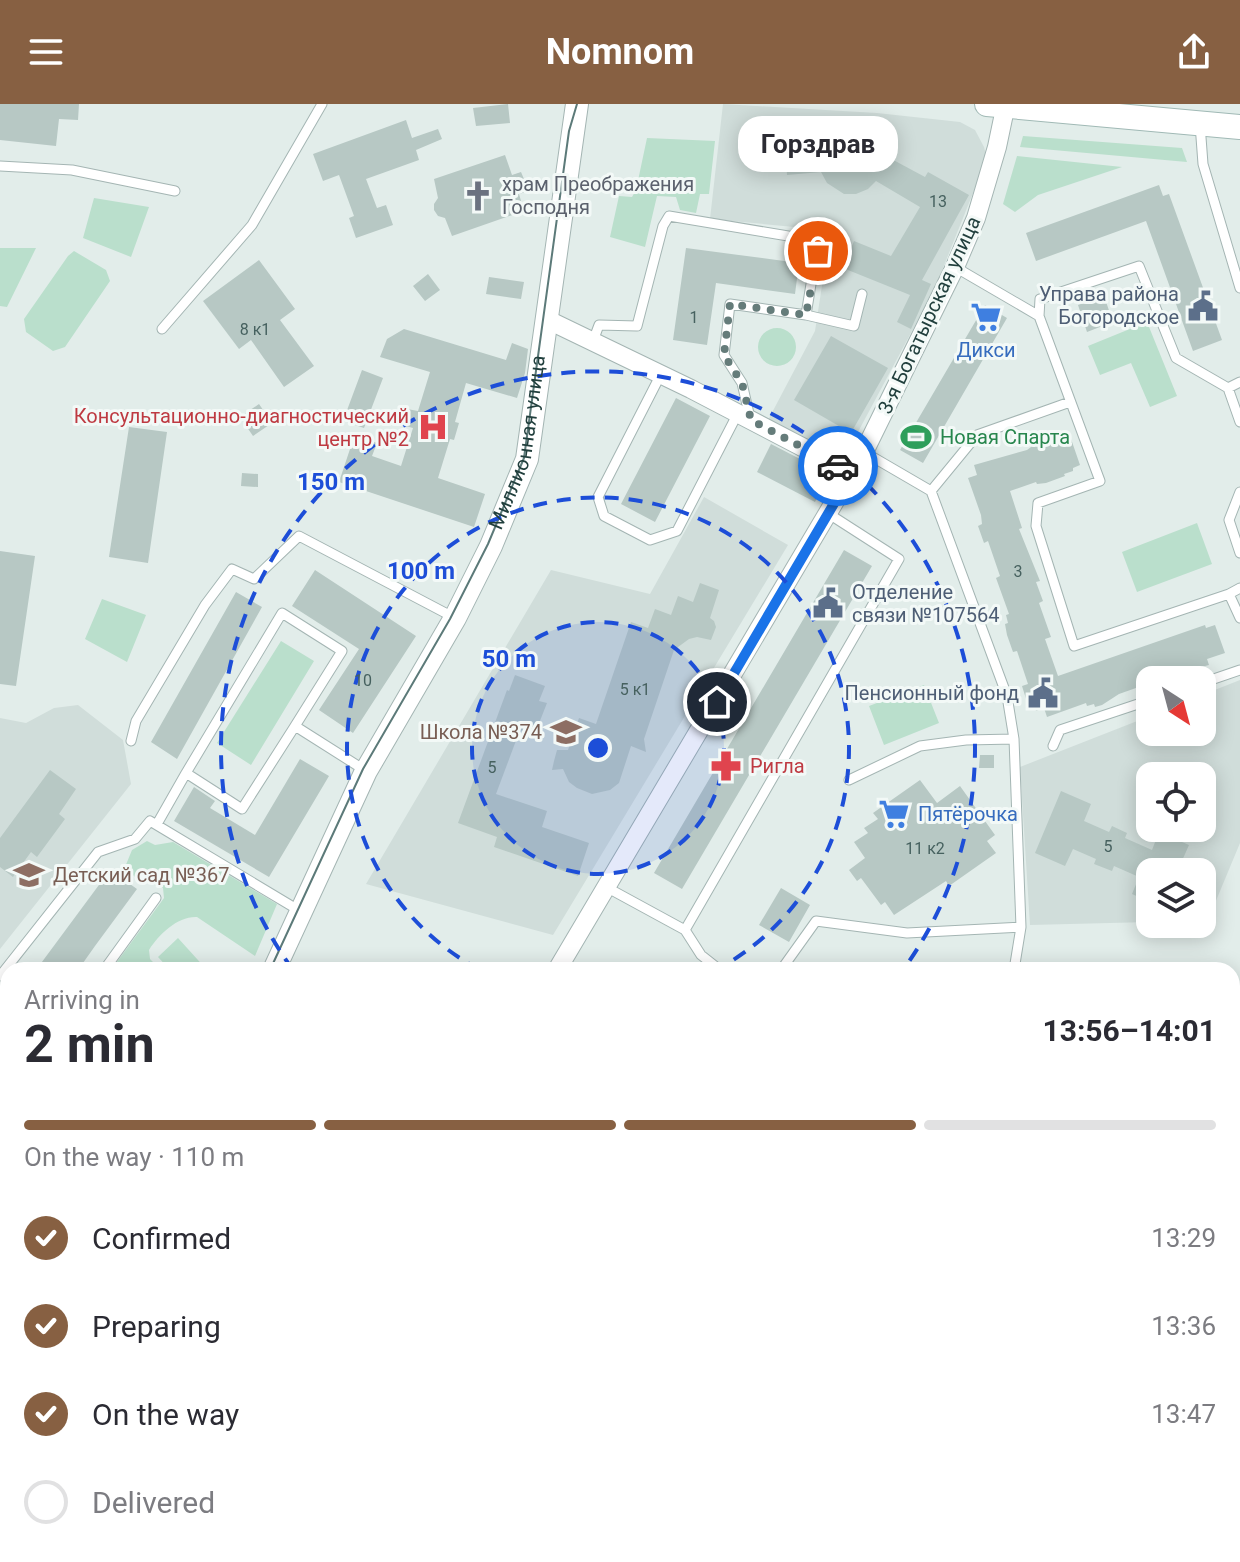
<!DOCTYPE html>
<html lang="en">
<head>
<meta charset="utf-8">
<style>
	:root { --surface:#fff; --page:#f2f2f3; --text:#2b2b33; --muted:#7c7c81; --line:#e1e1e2; --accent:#876042 }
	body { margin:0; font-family:Roboto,sans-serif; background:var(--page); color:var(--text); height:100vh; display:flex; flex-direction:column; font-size:30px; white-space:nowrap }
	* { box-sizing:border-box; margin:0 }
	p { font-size:26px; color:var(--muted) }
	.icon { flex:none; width:44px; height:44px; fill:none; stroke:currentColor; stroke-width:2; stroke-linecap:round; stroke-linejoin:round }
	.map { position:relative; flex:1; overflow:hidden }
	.side { position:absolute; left:0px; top:858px; width:1240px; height:600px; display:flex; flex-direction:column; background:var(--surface); border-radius:24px 24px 0 0; box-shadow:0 4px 20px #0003 }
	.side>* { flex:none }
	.needle { width:52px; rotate:144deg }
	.buttons { position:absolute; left:1136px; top:562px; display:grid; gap:16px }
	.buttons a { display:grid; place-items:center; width:80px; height:80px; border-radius:16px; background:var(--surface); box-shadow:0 4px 20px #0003; font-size:40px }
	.pin { position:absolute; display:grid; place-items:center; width:68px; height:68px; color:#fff; margin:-34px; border:4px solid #fff; border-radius:50%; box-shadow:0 2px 8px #0007 }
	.courier { position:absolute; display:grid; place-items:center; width:80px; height:80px; margin:-40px; border:6px solid #1a73e8; border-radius:50%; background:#fff; color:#222; box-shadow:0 2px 10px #0007 }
	.bubble { position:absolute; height:56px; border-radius:24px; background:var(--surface); box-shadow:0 4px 20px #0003; font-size:26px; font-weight:700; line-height:56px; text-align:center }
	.summary em { font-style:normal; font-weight:700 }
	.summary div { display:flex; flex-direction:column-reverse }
	.summary { display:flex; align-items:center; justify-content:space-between; height:136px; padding:0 24px }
	h1 { font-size:52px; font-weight:700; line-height:60px }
	.bar { display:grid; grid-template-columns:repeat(4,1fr); gap:12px 8px; align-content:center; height:96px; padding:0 24px }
	.bar i { height:10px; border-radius:6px; background:var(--line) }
	.bar .active { background:var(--accent) }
	.bar p { grid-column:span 4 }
	ol { padding:0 24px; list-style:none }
	li { display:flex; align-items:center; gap:24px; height:88px }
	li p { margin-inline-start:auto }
	li .icon { padding:8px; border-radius:50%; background:var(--accent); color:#fff; stroke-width:4 }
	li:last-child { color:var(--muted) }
	li i { width:44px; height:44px; border:4px solid var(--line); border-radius:50% }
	header { display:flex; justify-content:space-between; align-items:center; height:104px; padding:0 24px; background:var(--accent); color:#fff; font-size:36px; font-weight:700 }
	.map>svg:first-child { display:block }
	.built { fill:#d0ddda; fill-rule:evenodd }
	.green { fill:#badfcc }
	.water { fill:#88b8d4 }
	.building { fill:#b7c8c4 }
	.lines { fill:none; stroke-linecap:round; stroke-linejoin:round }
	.service-casing { stroke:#a4b5b3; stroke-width:11 }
	.minor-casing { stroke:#a4b5b3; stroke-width:20 }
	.tertiary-casing { stroke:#a4b5b3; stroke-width:24 }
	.secondary-casing { stroke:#a0b9b5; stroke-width:26 }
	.service { stroke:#fff; stroke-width:9 }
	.minor { stroke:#fff; stroke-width:18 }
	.tertiary { stroke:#fff; stroke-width:22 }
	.secondary { stroke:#fff; stroke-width:24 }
	.tram { stroke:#5c7a79; stroke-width:2 }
	.done { stroke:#657c7a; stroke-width:8; stroke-dasharray:0 14.4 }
	.route { stroke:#1a73e8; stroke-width:10 }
	.ring { fill:none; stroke:#1d4ed8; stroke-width:4; stroke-dasharray:14 10 }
	.labels { text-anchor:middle; stroke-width:6; stroke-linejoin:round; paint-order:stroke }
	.number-label { font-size:16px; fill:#46615f }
	.worship-label { font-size:20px; fill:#5b616d; stroke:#f3f9f7; text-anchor:start }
	.service-label { font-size:20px; fill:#4e5e75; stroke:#f3f9f7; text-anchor:end }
	.street-label { font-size:20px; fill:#213f3d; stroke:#f3f9f7 }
	.shop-label { font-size:20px; fill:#366cbe; stroke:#f3f9f7 }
	.health-label { font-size:20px; fill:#be3a42; stroke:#f3f9f7; text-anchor:end }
	.leisure-label { font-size:20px; fill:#27864d; stroke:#f3f9f7; text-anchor:start }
	.education-label { font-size:20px; fill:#785e54; stroke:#f3f9f7; text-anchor:end }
	.centre { fill:#1d4ed8; stroke:#f3f9f7; stroke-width:4 }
	.ring-label { font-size:24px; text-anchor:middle; font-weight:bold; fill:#1d4ed8; stroke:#f3f9f7; stroke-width:6; stroke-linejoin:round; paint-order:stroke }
</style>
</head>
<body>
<header><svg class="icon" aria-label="menu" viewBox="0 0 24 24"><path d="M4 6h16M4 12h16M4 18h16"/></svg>Nomnom<svg class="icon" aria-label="share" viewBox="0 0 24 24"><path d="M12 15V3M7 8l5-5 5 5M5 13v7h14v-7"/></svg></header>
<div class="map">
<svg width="1240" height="1458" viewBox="0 0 1240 1458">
	<rect width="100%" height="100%" fill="#e2edea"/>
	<!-- built -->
	<path class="built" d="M723,0L877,9L960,18L975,26L984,43L987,54L935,184L843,356L766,320L815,227L827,149L825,131L816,125L710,115Z
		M704,393L788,441L553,831L366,780L551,466L650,490Z
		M1240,576V739L1208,816H1202V768H1150V818L1030,821L1020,663L1150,612V628H1202V591ZM1150,672H1202V724H1150Z
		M78,601L123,636L131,680L0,845V614L26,619L54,604Z
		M567,1450H871L870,1458H566Z"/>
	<!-- green -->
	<path class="green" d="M1023,32L1182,44L1187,58L1020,43Z
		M647,34L715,37L709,90H700L696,109L680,106L676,93L657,92L645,143L610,133L619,92L632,93L636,86Z
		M1017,52L1122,63L1038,91L1015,108L1003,100Z
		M94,94L149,103L131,153L83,134Z
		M0,144H36L7,203L0,202Z
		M74,147L106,166L110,177L65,243L53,247L26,228L24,215L68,152Z
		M1147,218L1177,292L1150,303L1131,259L1100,271L1088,242Z
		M758 243a19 19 0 1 1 38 0a19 19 0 1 1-38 0Z
		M1197,419L1212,460L1137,488L1122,448Z
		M102,495L146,511L127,558L85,535Z
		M281,537L314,557L251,661L217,639Z
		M924,581L939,619L884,641L869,602Z
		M147,737L155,741L173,738L277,800L255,852L197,813C178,812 159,830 149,846L150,855L161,866H111L164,794L163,784L137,775L125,763L132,746Z
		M178,834L207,866H170L158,853Z
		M1240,1093V1198L1232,1194V1111Z
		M325,1450H362L361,1458H324Z
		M432,1450H509V1458H432Z
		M1067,1450H1098V1458H1065Z
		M1161,1450H1202L1205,1458H1166Z"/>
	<!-- water -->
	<path class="water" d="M1098,1450H1161L1166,1458H1098Z"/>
	<!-- building -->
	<path class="building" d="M0,0H79L78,16L59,15L56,42L0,36Z
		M508,0L510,19L476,22L473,4Z
		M406,16L412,34L438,25L442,35L416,46L419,56L366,75L377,104L386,101L393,121L356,134L349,114L354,112L339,71L323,77L313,50Z
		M871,32V44L925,73L928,68L969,91L922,176L931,180L911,225L897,218L910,191L843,164L854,137L891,152L920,103L876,77L868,85L856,90H844L827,79L821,68L787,71L785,38Z
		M505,51L512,71L521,68L529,87L519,90L524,107L452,132L445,114L438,112L434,106V100L438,94L434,75Z
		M1159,81L1163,92L1169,90L1222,236L1193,247L1146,117L1036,157L1026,129Z
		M686,144L799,159L795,190L716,179L707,241L673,236Z
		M259,156L295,205L280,216L314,262L284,283L251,236L239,245L203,197Z
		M428,170L440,186L425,197L413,182Z
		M489,173L524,178L521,195L486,190Z
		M1104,192L1113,218L1087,228L1078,201Z
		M985,201L1007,214L923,359L900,346Z
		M404,225L506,256L512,239L528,245L525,269L517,294L466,279L455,318L459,319L454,336L450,335L438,374L485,390L474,423L339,378L355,330L377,339L372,352L401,362L413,324L402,321L407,305L418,307L430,268L380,253L387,235Z
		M831,232L888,264L851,329L794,296Z
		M362,266L383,274L364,324L343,317Z
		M676,294L710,312L655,418L621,400Z
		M259,300L272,319L253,332L240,313Z
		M129,323L167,328L148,459L109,453Z
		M1047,332L1049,336L1057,333L1058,336L1070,332L1080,361L1073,364V367L1064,370L1065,372L1046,379L1037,380L1036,378L1010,387L1022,424L1019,425L1040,477L1036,478L1043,497L1039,499L1051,533L1045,535L1058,572L1205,521L1206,524L1215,521L1225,549L1207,555L1209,561L1150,576V579L1119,590L1102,601L1095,603L1094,600L1087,602L1086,599L1047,613L1044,604L1036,607L1032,596L1027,598L1022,582L1028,580L1017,547L1013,548L1007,531L1005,520L1008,519L1006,511L1009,510L996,474L1000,472L988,437L984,439L978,422L982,420L981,411L968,374L977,371L974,361L1027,346L1031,343L1030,338Z
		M771,340L829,370L815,398L757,368Z
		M242,369L258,370V383L241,382Z
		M844,446L872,462L682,785L654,769Z
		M0,447L35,452L16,582L0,580Z
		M315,466L416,532L353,629L319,606L359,545L292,502Z
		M700,479L719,486L710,514L714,517L716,523L711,536L697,533L689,535L674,546L644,635L646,648L631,642L619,679L610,686L592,690L577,684L569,678L563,665L552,666L554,657L557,646H568L579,614L596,620L631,518L648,524L655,505L671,511L678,492L693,498Z
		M236,488L262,503L177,655L151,638Z
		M515,571L545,582L539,597L547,599L534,632L520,626L496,690L547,707L542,723L589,739L578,772L494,743L497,733L458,719L507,586L509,587Z
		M980,651H994V664H979Z
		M300,655L329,672L269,773L174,717L194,683L215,697L210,704L255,731Z
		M50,666L76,685L59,710L65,715L37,753L31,748L13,773L0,763V734Z
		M920,676L937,699L960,682L995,731L987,737L996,749L949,782L946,777L894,811L885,798L881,801L861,774L857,777L849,766L865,754L854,738L868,729L864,724L878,715L873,709Z
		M1061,687L1091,700L1084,717L1109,728L1112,722L1127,729L1125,734L1152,746L1159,728L1189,741L1177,768H1150V798L1132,790L1139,773L1114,762L1112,767L1094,760L1096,755L1073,745L1065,762L1035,749Z
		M110,766L137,785L95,842L78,866H36Z
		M781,784L810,801L789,838L759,821Z"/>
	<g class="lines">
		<!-- service casing -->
		<g class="service-casing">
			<path id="service" d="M1200,20L1203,60L1240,184
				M0,62L72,66L175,87
				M955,163L1039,212L1040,195L1139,162L1176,254L1228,284L1240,318
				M806,211L854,222L862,190
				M1039,212L1100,377L1038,399L1036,422L1074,542L1229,490L1240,514
				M162,225L252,121L322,0
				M593,237L599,221L637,222L663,122L669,112L818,137L806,211L730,200L724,251L742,279L750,314
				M661,270L598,393L604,412L650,436L677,427L738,309
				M1228,284L1240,278
				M864,348L931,387L1007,592L1014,635L1021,823L1014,866
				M931,387L977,331L1070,298
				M1240,388L1229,416L1240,449
				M1229,490L1240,484
				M1202,579L1240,566
				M131,637L136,617L205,501L232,465L254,475L299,432L455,514
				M1053,642L1060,626L1150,596
				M186,669L282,509L342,547L295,622
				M849,676L920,642L966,636L1014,635
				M157,720L186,669L242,705L295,622L366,667
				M606,783L685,826L899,455L829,410
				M685,826L701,851L720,866
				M104,866L156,794
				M781,866L816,817L907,829L1021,823
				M0,872L98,748L135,735L150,717L300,807
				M1232,926L1240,930
				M1232,1151L1240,1148
				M1232,1324L1240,1308
				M1232,1341L1240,1345
				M0,1376L8,1382
				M99,1450L110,1458
				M297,1458L298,1450
				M406,1458V1450
				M887,1458L888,1450"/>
		</g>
		<!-- minor casing -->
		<g class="minor-casing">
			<path id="minor" d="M546,215L691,285L852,369
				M557,866L864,348L955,163L976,114L997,43L1006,0
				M1232,958L1240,940
				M183,1458L185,1450
				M1032,1458L1034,1450"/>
		</g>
		<!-- tertiary casing -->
		<g class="tertiary-casing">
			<path id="tertiary" d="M274,866L366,667L455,514L491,442L527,355L577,0
				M0,978L8,985
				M0,1202L4,1169L8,1165"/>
		</g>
		<!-- secondary casing -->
		<g class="secondary-casing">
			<path id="secondary" d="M987,0L1240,23"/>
		</g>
		<!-- service -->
		<use href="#service" class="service"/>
		<!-- minor -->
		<use href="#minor" class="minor"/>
		<!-- tertiary -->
		<use href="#tertiary" class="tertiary"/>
		<!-- secondary -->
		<use href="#secondary" class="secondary"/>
		<!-- tram -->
		<g class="tram">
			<path id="s1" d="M270,866L363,665L450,515L488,440L524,354L569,27L577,0"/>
			<path d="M179,1458L180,1450"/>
		</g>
	</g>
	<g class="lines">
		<!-- done -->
		<path class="done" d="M818,147L806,211L730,200L724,251L742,279L751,316L838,362"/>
		<!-- route -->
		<path class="route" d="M717,598L852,369L838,362"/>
	</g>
	<!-- distance rings -->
	<circle cx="598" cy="644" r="126" fill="#1d4ed8" fill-opacity=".12"/>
	<g class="ring">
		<circle cx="598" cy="644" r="126"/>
		<path d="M480 866A251 251 0 1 1 716 866"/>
		<path d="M293 866A377 377 0 1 1 903 866"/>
	</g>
	<!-- icons -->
	<defs>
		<g id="church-bare" transform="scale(2.4)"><path d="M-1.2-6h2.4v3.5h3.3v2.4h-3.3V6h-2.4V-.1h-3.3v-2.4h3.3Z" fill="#6b7280" stroke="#f3f9f7" stroke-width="2.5" paint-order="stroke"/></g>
		<g id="civic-bare" transform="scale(2.4)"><path d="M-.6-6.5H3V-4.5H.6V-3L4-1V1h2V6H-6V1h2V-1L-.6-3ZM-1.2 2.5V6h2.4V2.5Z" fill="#5c6f8a" stroke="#f3f9f7" stroke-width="2.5" paint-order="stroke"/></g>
		<g id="supermarket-bare" transform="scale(2.4)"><path d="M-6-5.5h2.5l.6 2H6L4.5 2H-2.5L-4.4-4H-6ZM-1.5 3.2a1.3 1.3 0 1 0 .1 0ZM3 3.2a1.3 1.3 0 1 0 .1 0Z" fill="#3f7fe0" stroke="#f3f9f7" stroke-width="2.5" paint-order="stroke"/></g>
		<g id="hospital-bare" transform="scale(2.4)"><path d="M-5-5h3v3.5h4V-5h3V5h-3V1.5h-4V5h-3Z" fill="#e0444e" stroke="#f3f9f7" stroke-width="2.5" paint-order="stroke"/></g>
		<g id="stadium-bare" transform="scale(2.4)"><path d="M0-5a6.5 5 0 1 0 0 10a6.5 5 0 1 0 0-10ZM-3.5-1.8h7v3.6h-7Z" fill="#2e9e5b" stroke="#f3f9f7" stroke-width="2.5" paint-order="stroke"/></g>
		<g id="school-bare" transform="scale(2.4)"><path d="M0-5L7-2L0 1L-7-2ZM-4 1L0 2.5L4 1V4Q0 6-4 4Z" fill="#8d6e63" stroke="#f3f9f7" stroke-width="2.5" paint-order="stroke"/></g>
		<g id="pharmacy-bare" transform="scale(2.4)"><path d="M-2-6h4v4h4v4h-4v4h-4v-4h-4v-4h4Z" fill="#e0444e" stroke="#f3f9f7" stroke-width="2.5" paint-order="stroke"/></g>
	</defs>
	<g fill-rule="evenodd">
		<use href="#church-bare" x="478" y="92"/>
		<use href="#civic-bare" x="1203" y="202"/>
		<use href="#supermarket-bare" x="986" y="213"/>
		<use href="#hospital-bare" x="433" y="323"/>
		<use href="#stadium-bare" x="916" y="333"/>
		<use href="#civic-bare" x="828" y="499"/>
		<use href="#civic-bare" x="1043" y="589"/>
		<use href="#school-bare" x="566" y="628"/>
		<use href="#pharmacy-bare" x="726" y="662"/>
		<use href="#supermarket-bare" x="894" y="710"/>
		<use href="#school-bare" x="29" y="771"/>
	</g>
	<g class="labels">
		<!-- number labels -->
		<g class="number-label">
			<text x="938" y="103">13</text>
			<text x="694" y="219">1</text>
			<text x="255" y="231">8 к1</text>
			<text x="1018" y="473">3</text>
			<text x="363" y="582">10</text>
			<text x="635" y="591">5 к1</text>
			<text x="492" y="669">5</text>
			<text x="1108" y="748">5</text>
			<text x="925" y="750">11 к2</text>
		</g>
		<!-- worship labels -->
		<g class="worship-label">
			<text x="502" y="87">храм Преображения<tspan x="502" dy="23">Господня</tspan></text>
		</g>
		<!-- service labels -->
		<g class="service-label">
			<text x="1179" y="197">Управа района<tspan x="1179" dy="23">Богородское</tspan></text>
			<text x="852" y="495" text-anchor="start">Отделение<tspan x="852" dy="23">связи №107564</tspan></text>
			<text x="1019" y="596">Пенсионный фонд</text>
		</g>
		<!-- street labels -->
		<g class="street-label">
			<text transform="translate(929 211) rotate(-65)" y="7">3-я Богатырская улица</text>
			<text dy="7" stroke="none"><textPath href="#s1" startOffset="586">Миллионная улица</textPath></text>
		</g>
		<!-- shop labels -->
		<g class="shop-label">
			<text x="986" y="253">Дикси</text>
			<text x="918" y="717" text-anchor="start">Пятёрочка</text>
		</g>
		<!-- health labels -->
		<g class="health-label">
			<text x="409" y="319">Консультационно-диагностический<tspan x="409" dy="23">центр №2</tspan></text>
			<text x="750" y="669" text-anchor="start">Ригла</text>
		</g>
		<!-- leisure labels -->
		<g class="leisure-label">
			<text x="940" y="340">Новая Спарта</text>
		</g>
		<!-- education labels -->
		<g class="education-label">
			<text x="542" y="635">Школа №374</text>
			<text x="53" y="778" text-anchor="start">Детский сад №367</text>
		</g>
	</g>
	<circle cx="598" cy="644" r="12" class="centre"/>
	<g class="ring-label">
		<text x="331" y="386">150 m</text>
		<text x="421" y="475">100 m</text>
		<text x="509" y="563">50 m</text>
	</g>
</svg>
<div class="buttons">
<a><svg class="needle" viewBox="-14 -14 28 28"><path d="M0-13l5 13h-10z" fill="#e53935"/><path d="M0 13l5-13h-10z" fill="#7c7c81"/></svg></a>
<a><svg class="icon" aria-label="locate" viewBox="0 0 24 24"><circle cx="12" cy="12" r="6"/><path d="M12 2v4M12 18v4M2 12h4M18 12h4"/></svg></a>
<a><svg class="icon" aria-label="layers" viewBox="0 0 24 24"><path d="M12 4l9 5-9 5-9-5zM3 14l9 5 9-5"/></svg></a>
</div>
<div class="pin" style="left:818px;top:147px;background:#ea580c"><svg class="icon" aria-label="bag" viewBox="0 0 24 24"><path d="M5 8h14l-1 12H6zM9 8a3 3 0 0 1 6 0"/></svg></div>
<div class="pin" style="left:717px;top:598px;background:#1f2937"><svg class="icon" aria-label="home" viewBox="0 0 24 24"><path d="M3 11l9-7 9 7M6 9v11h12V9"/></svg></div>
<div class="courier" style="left:838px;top:362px"><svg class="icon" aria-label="car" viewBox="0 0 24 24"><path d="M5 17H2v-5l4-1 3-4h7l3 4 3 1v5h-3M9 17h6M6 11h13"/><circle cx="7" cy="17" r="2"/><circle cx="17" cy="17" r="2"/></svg></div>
<div class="bubble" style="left:738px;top:12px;width:160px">Горздрав</div>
<section class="side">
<div class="summary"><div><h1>2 min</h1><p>Arriving in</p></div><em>13:56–14:01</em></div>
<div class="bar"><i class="active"></i><i class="active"></i><i class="active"></i><i></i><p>On the way · 110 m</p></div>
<ol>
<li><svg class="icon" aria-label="check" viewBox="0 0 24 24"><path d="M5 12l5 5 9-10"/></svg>Confirmed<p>13:29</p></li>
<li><svg class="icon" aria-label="check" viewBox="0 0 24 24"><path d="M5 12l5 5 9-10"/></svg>Preparing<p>13:36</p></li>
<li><svg class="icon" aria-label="check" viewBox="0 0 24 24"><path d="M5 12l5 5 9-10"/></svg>On the way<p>13:47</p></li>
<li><i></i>Delivered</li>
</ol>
</section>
</div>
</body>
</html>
